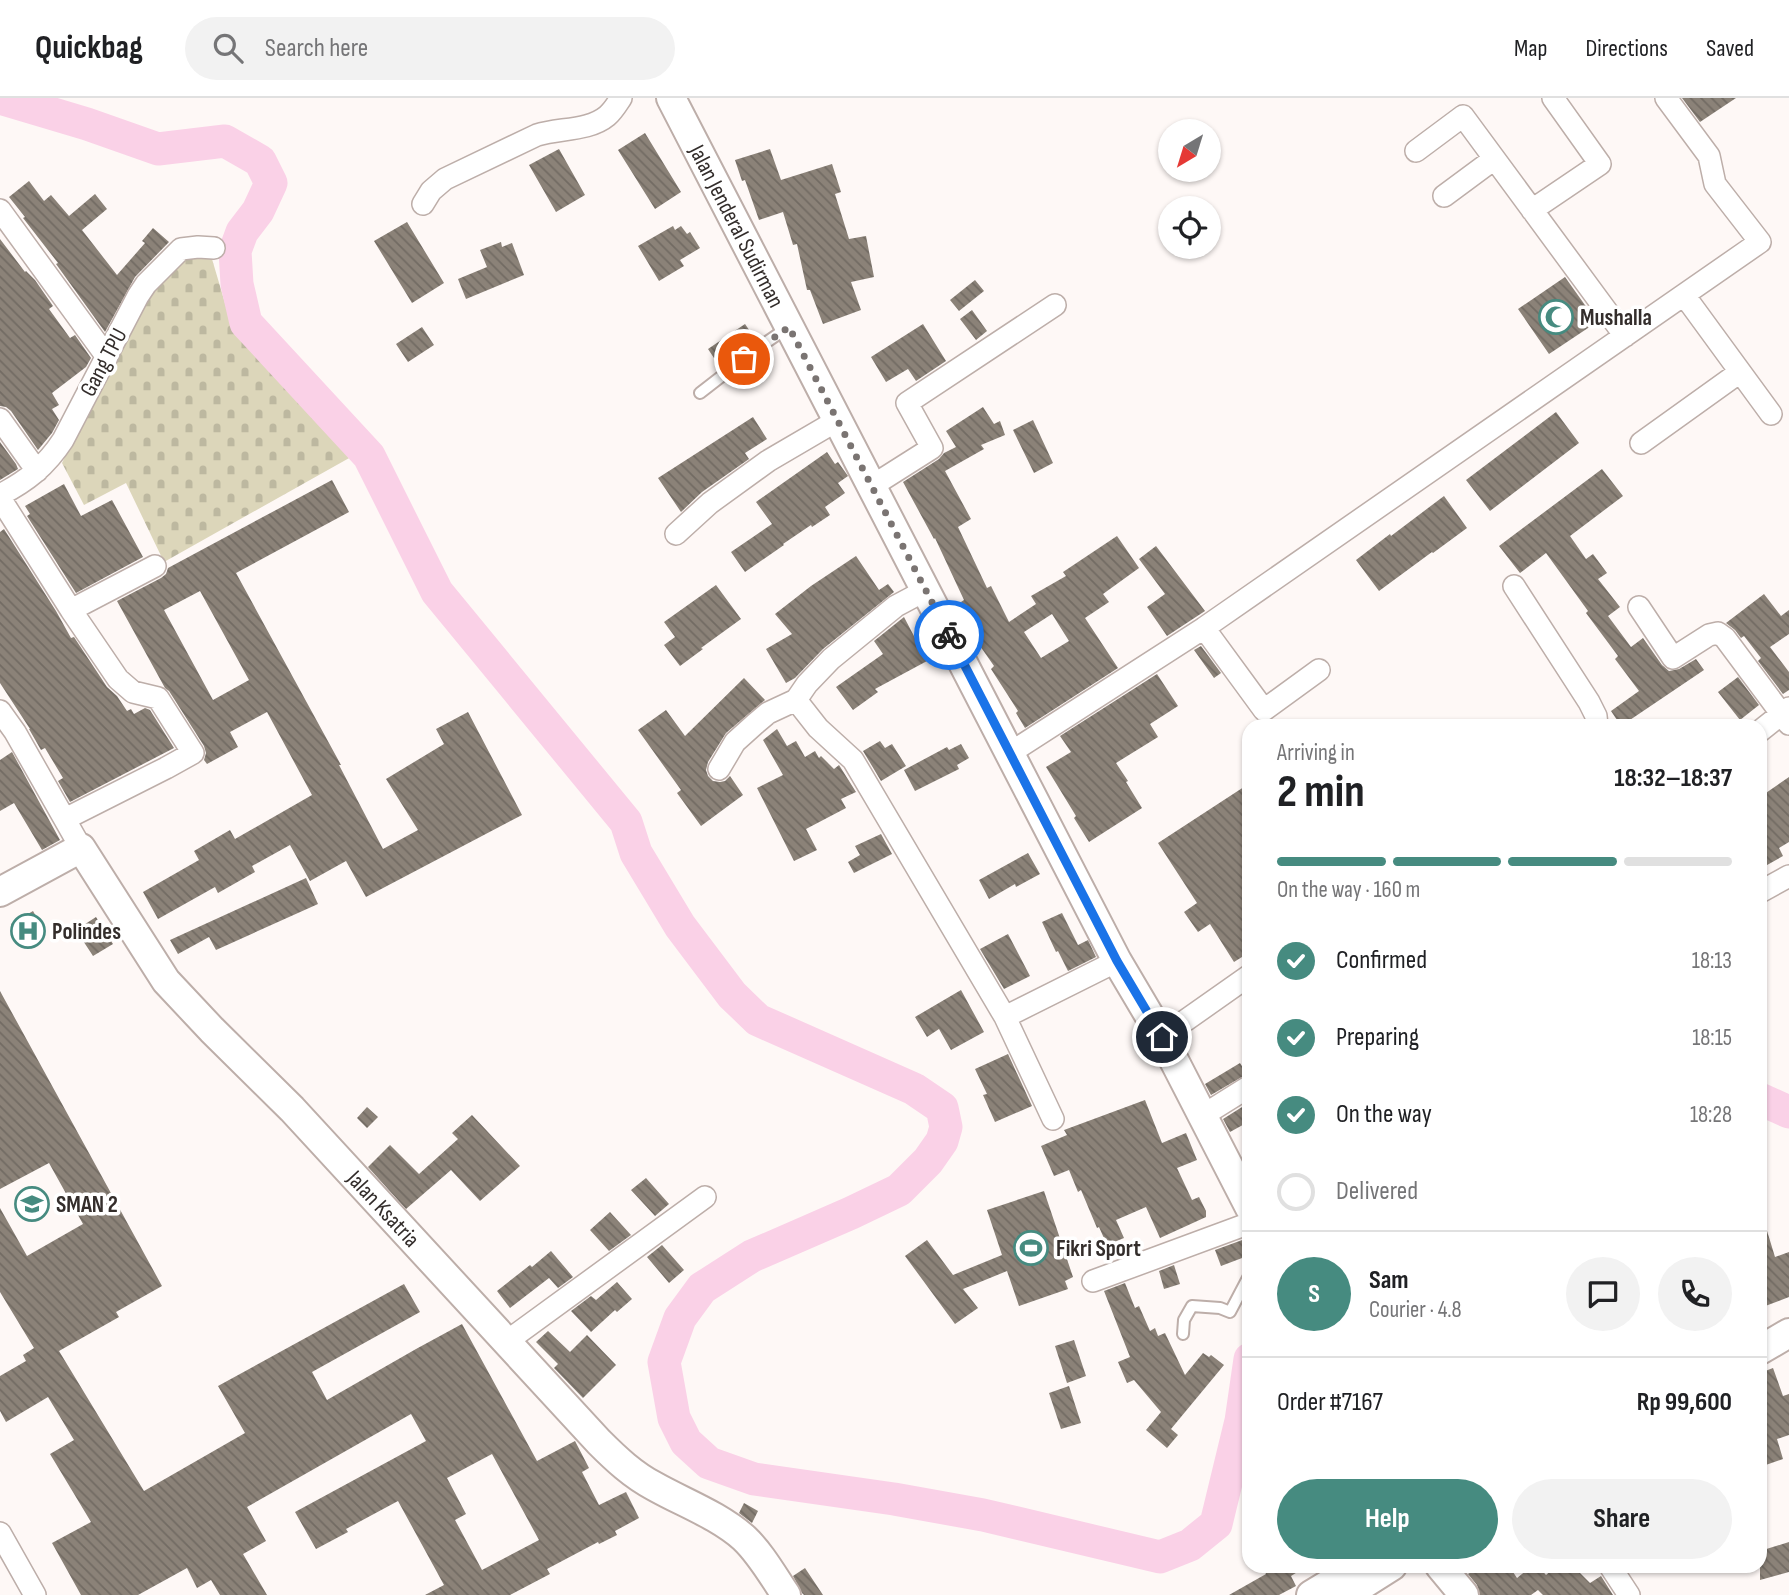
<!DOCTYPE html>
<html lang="en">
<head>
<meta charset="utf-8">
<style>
	:root { --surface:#fff; --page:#f2f2f2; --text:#202124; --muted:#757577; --line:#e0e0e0; --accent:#468b80 }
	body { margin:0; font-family:"Sofia Sans Condensed",sans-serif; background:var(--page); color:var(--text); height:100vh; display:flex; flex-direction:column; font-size:26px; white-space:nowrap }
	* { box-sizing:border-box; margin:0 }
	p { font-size:23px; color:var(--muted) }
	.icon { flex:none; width:38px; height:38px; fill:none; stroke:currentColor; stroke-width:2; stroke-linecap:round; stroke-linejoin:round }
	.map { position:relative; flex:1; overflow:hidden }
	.side { position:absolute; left:1242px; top:621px; width:525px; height:854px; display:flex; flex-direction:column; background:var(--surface); border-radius:21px; box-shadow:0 2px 5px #0004 }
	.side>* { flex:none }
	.needle { width:46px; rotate:218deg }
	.controls { position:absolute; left:1158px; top:21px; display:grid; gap:14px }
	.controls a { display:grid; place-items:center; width:63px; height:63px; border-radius:50%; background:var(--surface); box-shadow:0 2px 5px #0004; font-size:35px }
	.pin { position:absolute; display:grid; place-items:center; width:60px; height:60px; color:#fff; margin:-30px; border:4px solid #fff; border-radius:50%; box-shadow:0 2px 7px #0007 }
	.courier { position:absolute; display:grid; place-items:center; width:70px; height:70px; margin:-35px; border:5px solid #1a73e8; border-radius:50%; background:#fff; color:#222; box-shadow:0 2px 9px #0007 }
	.headline em { font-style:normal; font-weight:700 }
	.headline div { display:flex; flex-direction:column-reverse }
	.headline { display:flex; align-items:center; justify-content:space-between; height:119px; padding:0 35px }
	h1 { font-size:46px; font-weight:700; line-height:52px }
	.bar { display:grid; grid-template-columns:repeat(4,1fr); gap:10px 7px; align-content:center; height:84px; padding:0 35px }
	.bar i { height:9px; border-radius:5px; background:var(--line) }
	.bar .active { background:var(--accent) }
	.bar p { grid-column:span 4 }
	.line { display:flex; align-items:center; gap:18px; padding:0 35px; border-top:2px solid var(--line) }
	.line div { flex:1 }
	.round { display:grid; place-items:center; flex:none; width:74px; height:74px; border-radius:37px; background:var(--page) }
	ol { padding:0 35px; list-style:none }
	li { display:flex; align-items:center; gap:21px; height:77px }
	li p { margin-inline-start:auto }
	li .icon { padding:7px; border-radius:50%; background:var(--accent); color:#fff; stroke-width:4 }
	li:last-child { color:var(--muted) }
	li i { width:38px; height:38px; border:4px solid var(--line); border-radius:50% }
	.primary-button { display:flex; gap:14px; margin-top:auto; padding:14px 35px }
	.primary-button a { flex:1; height:80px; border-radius:42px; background:var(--accent); color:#fff; font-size:28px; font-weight:700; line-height:80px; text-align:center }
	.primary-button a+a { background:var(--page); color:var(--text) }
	header { display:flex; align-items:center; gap:42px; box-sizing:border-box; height:98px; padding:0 35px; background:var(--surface); border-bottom:2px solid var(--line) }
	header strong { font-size:33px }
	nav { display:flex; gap:38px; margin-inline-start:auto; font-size:24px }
	.search { width:490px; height:63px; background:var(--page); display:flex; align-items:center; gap:18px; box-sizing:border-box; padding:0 24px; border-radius:38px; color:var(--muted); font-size:26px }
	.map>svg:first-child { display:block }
	.cemetery { fill:url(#cemetery-stones) }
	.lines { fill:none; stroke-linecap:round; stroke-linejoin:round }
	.river { stroke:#fad1e7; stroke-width:33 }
	.building { fill:url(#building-back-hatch); fill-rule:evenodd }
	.service-casing { stroke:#bdaea9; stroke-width:14 }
	.minor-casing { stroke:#bdaea9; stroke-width:24 }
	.tertiary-casing { stroke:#bdaea9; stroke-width:32 }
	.service { stroke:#fff; stroke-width:10 }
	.minor { stroke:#fff; stroke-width:21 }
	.tertiary { stroke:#fff; stroke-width:28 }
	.done { stroke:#7a7472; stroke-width:7; stroke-dasharray:0 12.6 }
	.route { stroke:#1a73e8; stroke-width:9 }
	.labels { text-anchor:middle; stroke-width:7; stroke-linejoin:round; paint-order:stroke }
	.street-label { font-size:23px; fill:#332d2b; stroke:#fff }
	.poi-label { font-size:23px; font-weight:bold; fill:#332d2b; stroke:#fff; text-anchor:start }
</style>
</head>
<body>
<header>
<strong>Quickbag</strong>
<div class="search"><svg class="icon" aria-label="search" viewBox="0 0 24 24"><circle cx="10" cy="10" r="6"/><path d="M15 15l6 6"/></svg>Search here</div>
<nav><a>Map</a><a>Directions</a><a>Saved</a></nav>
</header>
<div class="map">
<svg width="1789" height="1497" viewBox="0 0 1789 1497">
	<defs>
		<pattern id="cemetery-stones" width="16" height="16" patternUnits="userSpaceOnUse" patternTransform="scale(1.75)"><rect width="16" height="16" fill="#dcd6ba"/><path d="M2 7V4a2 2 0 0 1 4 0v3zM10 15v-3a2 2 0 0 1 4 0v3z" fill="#bdb8a0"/></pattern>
		<pattern id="building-back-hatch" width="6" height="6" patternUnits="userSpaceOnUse" patternTransform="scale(1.75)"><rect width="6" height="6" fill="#8b8278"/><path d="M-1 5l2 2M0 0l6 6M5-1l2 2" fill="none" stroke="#726b63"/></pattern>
	</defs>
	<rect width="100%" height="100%" fill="#fef8f6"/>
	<!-- cemetery -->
	<path class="cemetery" d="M180,161H212L230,222L286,280L325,324L351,359L164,464L126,385L84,407L62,365L143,197Z"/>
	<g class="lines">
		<!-- river -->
		<path class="river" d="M0,0L87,26L158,51L225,43L260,63L271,85L258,113L242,134L235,153L237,186L246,225L369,358L437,494L626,724L636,755L680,828L732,897L758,922L914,991L942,1010L946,1029L942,1043L928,1063L899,1092L851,1115L752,1158L702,1190L680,1220L664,1264L674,1320L686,1344L709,1365L754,1381L894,1401L983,1417L1160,1459L1190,1447L1216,1426L1241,1323L1250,1261
			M1760,1001L1789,1014"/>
	</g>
	<!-- building -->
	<path class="building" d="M1682,0H1736L1700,24Z
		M645,35L681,94L655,111L618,52Z
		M559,51L585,97L556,114L529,67Z
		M770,51L781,82L832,66L841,94L835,96L849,141L866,138L874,179L851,184L861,212L823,226L810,192H807L797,146L793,147L783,114L759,122L745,82L742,83L735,62Z
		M29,83L44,103L51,97L69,118L95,96L107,111L82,132L117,177L145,145L142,143L153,130L169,144L135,179L105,234L56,166L58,165L23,120L25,119L9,99Z
		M407,124L444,185L412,205L374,143Z
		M673,128L675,132L681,128L687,136L690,134L700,150L680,162L684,168L659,183L638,148Z
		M0,141L25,174L26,173L35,182L53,208L49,211L70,240L75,237L91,260L86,269L52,295L59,307L52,311L59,322L52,335L38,352L11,313L6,309L0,308Z
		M501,144L502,149L512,145L524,177L466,201L458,181L487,169L480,152Z
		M1565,179L1597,224L1549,256L1518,211Z
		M975,182L984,193L959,213L950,202Z
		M972,212L987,233L976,242L960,221Z
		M745,226L756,242L720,269L708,251Z
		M923,226L946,263L916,283L908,271L886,284L871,259Z
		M422,229L434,247L408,264L396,246Z
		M983,309L994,326L1000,323L1005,337L981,347L984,351L945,373L971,421L958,429L987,490L991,488L1009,524L1036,506L1031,498L1066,478L1063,474L1117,438L1139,470L1103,496L1109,504L1085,520L1118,570L1025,630L1016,615L1018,613L991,571L994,568L978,545L982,543L961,504L964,502L935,440L934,441L903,384L939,361L944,355L956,349L946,333ZM1052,516L1069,543L1041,560L1024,534Z
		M1556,314L1579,345L1490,413L1466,382Z
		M753,319L767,341L745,355L749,361L702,394L681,414L658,380Z
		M1033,322L1053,365L1034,375L1013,332Z
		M0,344L16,366L18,371L0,382Z
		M827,354L835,366L838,364L848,378L838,385L845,395L825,409L830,417L812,429L811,427L783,446L784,447L745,474L731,454L772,426L756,404Z
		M1602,371L1623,398L1570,438L1586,461L1593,456L1607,475L1598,481L1620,509L1608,518L1631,549L1643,540L1662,567L1669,573L1679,571L1696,561L1704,572L1621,628L1611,613L1639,593L1615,561L1618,558L1586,515L1588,513L1546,455L1520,475L1499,448Z
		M332,382L349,414L236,475L341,667H339L383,751L418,732L386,681L444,646L436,631L468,614L522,717L366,799L346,763L310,783L290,747L252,768L255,774L218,795L215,789L158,821L143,794L199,762L194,753L230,732L235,741L312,697L267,614L230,634L238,649L207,666L204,662L206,655L204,648L169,593L165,590L117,503L161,480L166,476L168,470ZM200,493L249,582L213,602L164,512Z
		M64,386L81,418L112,402L143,459L76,495L27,418L30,416L25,408Z
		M1444,398L1467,430L1433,455L1432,454L1379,493L1356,462L1390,436L1391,438Z
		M4,431L56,513L71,540L74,539L107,589L117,598L127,613L131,611L134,616L145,610L150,612L174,650L70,704L58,683L63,680L45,650L41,652L29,631H30L0,585V434Z
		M1156,448L1205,513L1167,538L1147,509L1165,496L1139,461Z
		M856,458L879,492L888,486L894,494L823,551L795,580L786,585L766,551L792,536L775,516L811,488Z
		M716,487L741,521L701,550L703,551L680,568L664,547L675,539L664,524Z
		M1764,496L1781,518L1789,512V536L1770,549L1789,574V592L1783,596L1758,563L1761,560L1744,538L1741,540L1735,532L1726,525Z
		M904,519L927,563L875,591L878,594L853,612L836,589L883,556L874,543Z
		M1201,548L1221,575L1214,580L1194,552Z
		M1157,576L1178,608L1150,626L1158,639L1116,665L1128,683L1126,684L1142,710L1089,744L1074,720L1076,718L1046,669L1071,654L1060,638Z
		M1738,579L1759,607L1740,622L1718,594Z
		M744,580L765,602L726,635L708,664L706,672L708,678L713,683L720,684L725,683L730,678L743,697L701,728L677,695L681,692L638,632L666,612L685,638Z
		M777,631L787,648L796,643L805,659L815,653L819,660L821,658L834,671L839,667L856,694L841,701L846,710L806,731L817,752L794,763L757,690L783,677L763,642Z
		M880,643L885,650L892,646L906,668L881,683L863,653Z
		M961,646L969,660L957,667L959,671L915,693L904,672L947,649L949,652Z
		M12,654L60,742L42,752L14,705L0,713V662Z
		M1789,679V744L1779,750L1783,758L1760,771V699Z
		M1250,685V854L1234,864L1210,826L1198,834L1184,814L1197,805L1158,745Z
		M881,736L892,756L854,775L848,764L860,757L855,748Z
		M1028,755L1040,776L1016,789L1015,786L989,801L979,782Z
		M306,780L318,806L216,852L209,839L178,856L170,842Z
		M33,813L42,829L19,841L11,826Z
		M1062,815L1078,847L1088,842L1096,859L1068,873L1058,853L1056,854L1042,824Z
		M96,819L113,846L93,858L76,832Z
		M1008,836L1030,878L1004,891L980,851Z
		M961,892L984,934L951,952L939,931L927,939L915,919Z
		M0,893L162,1188L116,1214L119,1219L59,1253L144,1393L245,1335L218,1288L404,1186L420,1214L312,1274L327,1302L416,1251L462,1226L537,1363L575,1343L589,1370L582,1374L599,1407L626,1394L639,1420L615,1433L617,1437L599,1446L598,1444L547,1471L550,1476L510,1497H425L444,1487L398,1403L346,1431L348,1434L316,1451L295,1414L426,1343L411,1316L247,1409L266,1443L243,1456L267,1497H220L211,1482L197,1490L187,1470L138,1497H81L52,1445L91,1424L50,1356L74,1342L48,1299L6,1324L0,1313V1278L26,1263L23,1257L34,1250L0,1194V1110L27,1158L83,1126L49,1065L0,1091ZM492,1356L539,1442L482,1472L455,1422L466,1416L447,1380Z
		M1008,956L1032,1008L995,1024L983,997L987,996L975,971Z
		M1240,965L1247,976L1211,997L1205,986Z
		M1145,1002L1162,1045L1186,1035L1197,1062L1177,1070L1192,1102L1199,1099L1206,1113V1119L1160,1140L1146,1109L1116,1122L1124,1140L1107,1147L1099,1129L1097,1130L1081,1092L1078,1094L1069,1072L1054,1078L1041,1048L1067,1037L1064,1032Z
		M1250,1004V1023L1230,1034L1223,1021Z
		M367,1009L378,1019L367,1030L357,1020Z
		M472,1017L520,1068L480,1103L451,1072L406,1111L368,1069L390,1047L419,1076L458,1041L452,1035Z
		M646,1080L669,1106L655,1118L631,1092Z
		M1044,1093L1073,1179L1065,1183L1068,1191L1019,1208L1007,1173L963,1191L978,1210L955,1226L905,1158L927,1142L953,1177L1002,1157L987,1112Z
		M610,1114L631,1137L609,1153L590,1132Z
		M1764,1123L1775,1159L1789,1154V1199L1760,1210V1124Z
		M1245,1141L1250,1152V1157L1221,1168L1215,1152Z
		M662,1147L684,1172L669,1185L647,1159Z
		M551,1153L573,1179L558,1190L549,1180L510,1210L497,1193L530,1167L532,1169Z
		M1174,1167L1180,1186L1164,1191L1159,1173Z
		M617,1184L632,1201L617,1214L615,1212L591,1234L571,1213L591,1198L596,1202Z
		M1125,1185L1135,1210L1139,1208L1150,1233L1155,1230L1158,1238L1165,1235L1185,1277L1203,1255L1209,1259L1211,1257L1224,1267L1171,1331L1178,1337L1167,1350L1146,1332L1161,1314L1134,1282L1127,1285L1118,1264L1130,1259L1104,1193Z
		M548,1233L570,1254L587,1237L616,1267L583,1300L554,1270L558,1266L536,1244Z
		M1074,1242L1086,1278L1067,1285L1055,1248Z
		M1773,1270L1783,1298L1789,1296V1337L1777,1341L1783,1361L1760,1369V1275Z
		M1069,1288L1081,1325L1061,1331L1049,1295Z
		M744,1405L758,1413L752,1425L739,1415Z
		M1789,1444V1474L1760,1482V1453Z
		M1262,1468H1307L1291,1478L1296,1488L1279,1497H1229L1266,1476Z
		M1481,1468H1509L1517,1480L1532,1468H1538L1546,1477L1556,1468H1573L1590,1485L1601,1478L1613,1497H1543L1538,1492L1531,1497H1480L1477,1487L1468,1476Z
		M805,1470L823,1497H804L802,1495L793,1478Z"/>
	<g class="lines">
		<!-- service casing -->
		<g class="service-casing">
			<path id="service" d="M700,295L758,250L787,230
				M1183,1236L1184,1222L1192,1208L1220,1210L1230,1214L1250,1176"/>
		</g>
		<!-- minor casing -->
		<g class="minor-casing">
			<path id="minor" d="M1416,53L1463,18L1625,238
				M1444,98L1494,61
				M423,106L431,93L445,81L537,37C559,30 589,33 607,18C613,13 617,6 621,0
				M0,112L107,259
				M1532,112L1600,66L1553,0
				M1684,197L1771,316
				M0,321L37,373
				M1641,345L1740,274
				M872,388L932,350L907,305L1055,207
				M0,397C27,383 46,368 63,342L138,198L146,186L181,151L198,149L214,150
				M0,400L71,512L118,581L133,594L158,600L193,655L166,670L65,721
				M676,436L710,405L768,363L838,322
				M1514,488L1589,604L1596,618L1597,628
				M1639,509L1673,560L1709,537L1718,535L1725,540L1789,626
				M71,512L155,468
				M1204,530L1264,612L1319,572
				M796,602L818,630L853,662L1005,919L1117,863
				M0,613L15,634L81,750
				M1760,633L1789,610
				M1010,655L1204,530L1760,144L1715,86L1709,58L1666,0
				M719,671L735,644L755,626L768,615L796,602L807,586L831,561L896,508L926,492
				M1760,794L1789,778
				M1005,919L1053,1021
				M1162,939L1250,877
				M1202,1018L1250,988
				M1093,1183L1250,1125
				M506,1244L705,1099
				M0,1435L35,1497
				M1610,1468L1629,1497"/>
		</g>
		<!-- tertiary casing -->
		<g class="tertiary-casing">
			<g id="tertiary">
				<path id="s1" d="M671,0L1117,863L1162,939L1250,1110"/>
				<path id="s2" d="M0,794L81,750L166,883L212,932L292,1011L599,1344C616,1361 633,1377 654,1388C684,1405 718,1417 744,1440C761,1456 773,1478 786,1497"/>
				<path d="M1760,1252L1789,1235"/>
				<path d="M1440,1468L1464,1497"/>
				<path d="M1311,1497L1359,1468"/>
				<path d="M1346,1497L1392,1468"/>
			</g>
		</g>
		<!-- service -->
		<use href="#service" class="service"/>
		<!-- minor -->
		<use href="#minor" class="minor"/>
		<!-- tertiary -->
		<use href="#tertiary" class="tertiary"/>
	</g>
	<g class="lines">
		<!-- done -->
		<path class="done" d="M744,261L789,229L949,537"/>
		<!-- route -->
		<path class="route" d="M949,537L1117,863L1162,939"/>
	</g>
	<!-- icons -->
	<defs>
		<g id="mosque-ring" transform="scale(1.75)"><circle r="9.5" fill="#fff" stroke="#468b80" stroke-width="1.5"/><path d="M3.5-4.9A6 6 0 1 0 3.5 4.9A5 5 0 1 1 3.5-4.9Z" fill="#468b80"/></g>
		<g id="hospital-ring" transform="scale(1.75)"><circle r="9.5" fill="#fff" stroke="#468b80" stroke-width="1.5"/><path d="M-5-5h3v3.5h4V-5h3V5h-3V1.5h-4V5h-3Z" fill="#468b80"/></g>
		<g id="school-ring" transform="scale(1.75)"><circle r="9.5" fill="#fff" stroke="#468b80" stroke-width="1.5"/><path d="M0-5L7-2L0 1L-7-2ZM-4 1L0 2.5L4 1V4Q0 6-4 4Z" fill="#468b80"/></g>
		<g id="stadium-ring" transform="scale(1.75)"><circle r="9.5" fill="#fff" stroke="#468b80" stroke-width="1.5"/><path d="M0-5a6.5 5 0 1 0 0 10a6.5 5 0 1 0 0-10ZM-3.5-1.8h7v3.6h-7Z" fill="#468b80"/></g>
	</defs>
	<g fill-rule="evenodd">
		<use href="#mosque-ring" x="1556" y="219"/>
		<use href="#hospital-ring" x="28" y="833"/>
		<use href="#school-ring" x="32" y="1106"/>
		<use href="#stadium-ring" x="1031" y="1150"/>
	</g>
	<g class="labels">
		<!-- street labels -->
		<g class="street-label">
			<text dy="8" stroke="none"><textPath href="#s1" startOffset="144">Jalan Jenderal Sudirman</textPath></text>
			<text transform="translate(103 264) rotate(-62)" y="8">Gang TPU</text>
			<text dy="8" stroke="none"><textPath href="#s2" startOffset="565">Jalan Ksatria</textPath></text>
		</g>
		<!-- poi labels -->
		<g class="poi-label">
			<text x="1580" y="227">Mushalla</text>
			<text x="52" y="841">Polindes</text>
			<text x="56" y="1114">SMAN 2</text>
			<text x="1056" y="1158">Fikri Sport</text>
		</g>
	</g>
</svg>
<div class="controls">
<a><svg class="needle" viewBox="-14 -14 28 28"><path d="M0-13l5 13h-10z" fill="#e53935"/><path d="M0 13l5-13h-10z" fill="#757577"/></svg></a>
<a><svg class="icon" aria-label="locate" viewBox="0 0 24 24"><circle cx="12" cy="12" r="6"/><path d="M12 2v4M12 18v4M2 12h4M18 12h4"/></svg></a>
</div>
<div class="pin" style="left:744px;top:261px;background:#ea580c"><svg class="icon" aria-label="bag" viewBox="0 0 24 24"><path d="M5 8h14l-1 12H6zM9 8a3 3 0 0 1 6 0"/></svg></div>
<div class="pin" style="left:1162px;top:939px;background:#1f2937"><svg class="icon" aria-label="home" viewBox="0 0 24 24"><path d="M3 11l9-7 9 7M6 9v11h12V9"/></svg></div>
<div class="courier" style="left:949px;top:537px"><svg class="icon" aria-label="bike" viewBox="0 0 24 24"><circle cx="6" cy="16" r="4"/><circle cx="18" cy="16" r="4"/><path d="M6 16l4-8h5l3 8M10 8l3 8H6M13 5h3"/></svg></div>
<section class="side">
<div class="headline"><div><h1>2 min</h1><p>Arriving in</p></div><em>18:32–18:37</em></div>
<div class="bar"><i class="active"></i><i class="active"></i><i class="active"></i><i></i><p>On the way · 160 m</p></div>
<ol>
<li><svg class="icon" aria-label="check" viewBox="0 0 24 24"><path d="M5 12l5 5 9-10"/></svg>Confirmed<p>18:13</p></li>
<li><svg class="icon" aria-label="check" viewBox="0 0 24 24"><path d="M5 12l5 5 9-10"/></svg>Preparing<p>18:15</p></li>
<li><svg class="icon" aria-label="check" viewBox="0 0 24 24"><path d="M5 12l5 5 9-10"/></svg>On the way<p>18:28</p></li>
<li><i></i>Delivered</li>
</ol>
<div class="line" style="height:126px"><b class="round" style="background:var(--accent);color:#fff">S</b><div><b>Sam</b><p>Courier · 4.8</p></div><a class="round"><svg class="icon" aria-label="chat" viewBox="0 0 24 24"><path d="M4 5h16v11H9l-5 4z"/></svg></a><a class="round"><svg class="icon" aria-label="phone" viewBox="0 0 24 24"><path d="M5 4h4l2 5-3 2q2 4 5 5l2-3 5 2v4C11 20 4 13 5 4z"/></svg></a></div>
<div class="line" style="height:91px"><div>Order #7167</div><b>Rp 99,600</b></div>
<div class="primary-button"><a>Help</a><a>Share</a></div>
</section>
</div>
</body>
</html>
